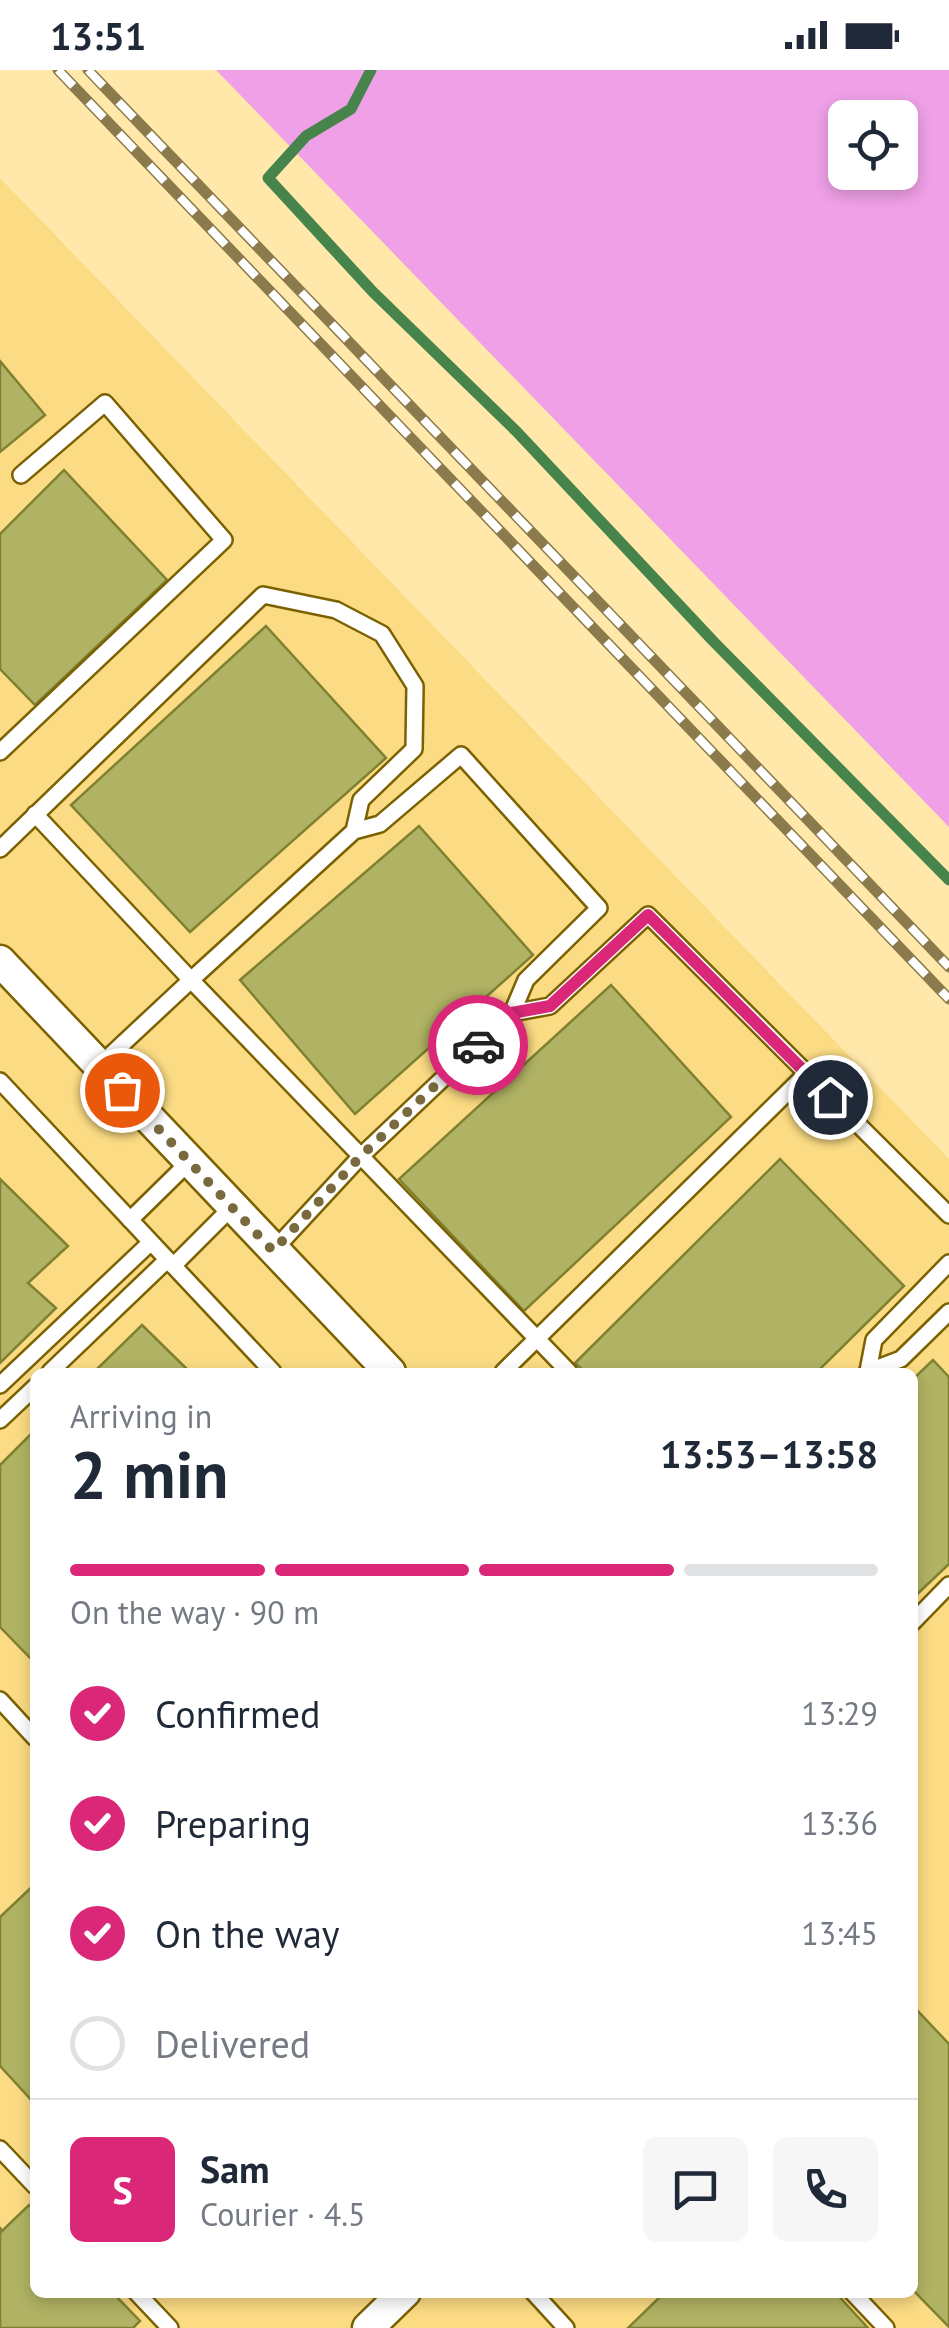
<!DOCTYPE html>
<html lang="en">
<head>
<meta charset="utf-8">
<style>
	:root { --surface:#fff; --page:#f6f6f7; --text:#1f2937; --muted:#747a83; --line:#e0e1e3; --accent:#db2777 }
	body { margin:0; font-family:"PT Sans",sans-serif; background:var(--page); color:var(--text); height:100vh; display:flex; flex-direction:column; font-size:38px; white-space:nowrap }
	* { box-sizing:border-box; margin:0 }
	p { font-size:32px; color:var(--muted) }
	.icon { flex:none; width:55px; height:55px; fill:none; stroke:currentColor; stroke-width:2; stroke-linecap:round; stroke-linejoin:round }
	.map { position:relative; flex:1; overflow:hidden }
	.details { position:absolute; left:30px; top:1298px; width:888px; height:930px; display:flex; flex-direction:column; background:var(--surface); border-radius:15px; box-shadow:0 5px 15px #0003 }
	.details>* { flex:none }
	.controls { position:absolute; left:828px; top:30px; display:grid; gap:20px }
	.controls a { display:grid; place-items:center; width:90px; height:90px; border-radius:15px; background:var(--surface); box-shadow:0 5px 15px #0003; font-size:50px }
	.pin { position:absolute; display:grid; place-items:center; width:85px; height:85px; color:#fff; margin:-42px; border:5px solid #fff; border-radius:50%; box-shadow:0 2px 10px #0007 }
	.courier { position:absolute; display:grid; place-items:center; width:100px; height:100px; margin:-50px; border:8px solid #db2777; border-radius:50%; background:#fff; color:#222; box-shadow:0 2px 12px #0007 }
	.overview em { font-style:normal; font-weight:600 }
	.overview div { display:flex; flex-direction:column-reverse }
	.overview { display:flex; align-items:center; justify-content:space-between; height:170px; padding:0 40px }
	h1 { font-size:65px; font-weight:600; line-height:75px }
	.bar { display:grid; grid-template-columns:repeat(4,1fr); gap:15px 10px; align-content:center; height:120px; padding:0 40px }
	.bar i { height:12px; border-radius:8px; background:var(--line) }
	.bar .active { background:var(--accent) }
	.bar p { grid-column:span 4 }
	.line { display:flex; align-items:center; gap:25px; padding:0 40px; border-top:2px solid var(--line) }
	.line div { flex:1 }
	.round { display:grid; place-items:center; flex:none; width:105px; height:105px; border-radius:15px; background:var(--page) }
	ol { padding:0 40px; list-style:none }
	li { display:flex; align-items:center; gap:30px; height:110px }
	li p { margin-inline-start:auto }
	li .icon { padding:10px; border-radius:50%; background:var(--accent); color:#fff; stroke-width:4 }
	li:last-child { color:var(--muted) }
	li i { width:55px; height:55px; border:5px solid var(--line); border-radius:50% }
	.status { display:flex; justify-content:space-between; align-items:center; height:70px; padding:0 50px; background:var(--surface); direction:ltr }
	.status svg { height:28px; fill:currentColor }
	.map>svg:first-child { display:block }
	.built { fill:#fbdb83; fill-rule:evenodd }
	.green { fill:#efa0e7; fill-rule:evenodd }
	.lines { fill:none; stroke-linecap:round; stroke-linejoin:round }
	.stream { stroke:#47844b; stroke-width:11 }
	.building { fill:#b0b363; stroke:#7f8130; stroke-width:2.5 }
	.lane-casing { stroke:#7b6100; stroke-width:20 }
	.street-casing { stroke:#7b6100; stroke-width:35 }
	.lane { stroke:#fff; stroke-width:15 }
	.street { stroke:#fff; stroke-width:30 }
	.rail-casing { stroke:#8b7b4c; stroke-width:11 }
	.rail { stroke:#fff; stroke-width:8; stroke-dasharray:22; stroke-linecap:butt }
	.done { stroke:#796a3e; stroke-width:10; stroke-dasharray:0 18 }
	.route { stroke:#db2777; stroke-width:12 }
</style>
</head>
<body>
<div class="status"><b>13:51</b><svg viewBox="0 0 49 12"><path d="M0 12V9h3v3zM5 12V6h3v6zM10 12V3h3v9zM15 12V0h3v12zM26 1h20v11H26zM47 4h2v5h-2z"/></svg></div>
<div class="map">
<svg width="949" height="2258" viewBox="0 0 949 2258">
	<rect width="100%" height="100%" fill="#ffe8aa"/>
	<!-- built -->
	<path class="built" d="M0,108L949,1089V2258H0ZM35,1302H912V2222H35Z"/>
	<!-- green -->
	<path class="green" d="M216,0H949V757ZM845,48H900V102H845Z"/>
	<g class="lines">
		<!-- stream -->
		<path class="stream" d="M371,0L351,39L306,66L268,108L373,222L517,362L714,572L949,810"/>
	</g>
	<!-- building -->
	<path class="building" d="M0,291L45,345L0,382Z
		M64,400L167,510L35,635L0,599V464Z
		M266,556L386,688L190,862L71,735Z
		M419,756L533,885L355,1044L240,910Z
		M611,915L731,1047L524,1241L399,1109Z
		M780,1089L904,1216L817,1302H585L575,1293Z
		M0,1109L68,1176L28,1213L56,1238L0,1293Z
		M142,1255L190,1302H94Z
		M933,1290L949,1307V1494L912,1529V1310Z
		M35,1360V1593L0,1557V1395Z
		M35,1814V2034L0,1996V1847Z
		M915,1938L949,1974V2257L912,2219Z
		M29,2135L35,2142V2222H112L140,2251L133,2258H0V2158L2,2161Z
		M665,2222H835L868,2258H628Z"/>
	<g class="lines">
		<!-- lane casing -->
		<g class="lane-casing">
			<path id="lane" d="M0,682L224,470L105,333L21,405
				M35,744L191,910L100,995
				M0,779L263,525L336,540L382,564L415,616L414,679L361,730L354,761
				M512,943L526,910L599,838L461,685L380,754L354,761L191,910L569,1302
				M0,1011L273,1302
				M130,1150L190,1091
				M273,1181L360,1087L512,943L550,936L648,845L949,1145
				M173,1196L232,1137
				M868,1301L874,1270L949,1193
				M50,1302L167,1190
				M503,1302L807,1003
				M867,1302L901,1289L949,1242
				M0,1315L151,1172
				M0,1350L35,1317
				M912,1553L949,1515
				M0,1630L35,1668
				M0,2079L35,2116
				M136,2222L170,2258
				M533,2222L566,2258
				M852,2222L886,2258"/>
		</g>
		<!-- street casing -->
		<g class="street-casing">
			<path id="street" d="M0,891L390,1302
				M368,2258L405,2222"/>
		</g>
		<!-- lane -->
		<use href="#lane" class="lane"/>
		<!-- street -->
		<use href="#street" class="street"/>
		<!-- rail casing -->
		<g class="rail-casing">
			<path id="rail" d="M58,0L949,929
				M88,0L949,897"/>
		</g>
		<!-- rail -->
		<use href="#rail" class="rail"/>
	</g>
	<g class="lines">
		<!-- done -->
		<path class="done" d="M122,1020L273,1181L360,1087L478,975"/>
		<!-- route -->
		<path class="route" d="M478,975L512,943L550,936L648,845L830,1027"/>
	</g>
</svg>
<div class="controls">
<a><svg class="icon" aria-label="locate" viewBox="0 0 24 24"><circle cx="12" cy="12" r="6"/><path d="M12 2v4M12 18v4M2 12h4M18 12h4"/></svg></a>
</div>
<div class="pin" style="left:122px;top:1020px;background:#ea580c"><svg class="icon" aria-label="bag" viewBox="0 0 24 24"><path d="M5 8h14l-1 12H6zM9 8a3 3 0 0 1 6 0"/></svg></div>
<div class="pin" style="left:830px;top:1027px;background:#1f2937"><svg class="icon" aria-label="home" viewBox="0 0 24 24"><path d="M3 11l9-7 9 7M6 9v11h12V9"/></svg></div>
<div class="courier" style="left:478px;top:975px"><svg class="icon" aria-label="car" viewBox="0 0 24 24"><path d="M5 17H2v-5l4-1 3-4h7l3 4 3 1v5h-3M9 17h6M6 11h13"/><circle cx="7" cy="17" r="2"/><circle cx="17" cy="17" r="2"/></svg></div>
<section class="details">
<div class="overview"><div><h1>2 min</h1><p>Arriving in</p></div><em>13:53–13:58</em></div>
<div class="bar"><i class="active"></i><i class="active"></i><i class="active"></i><i></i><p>On the way · 90 m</p></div>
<ol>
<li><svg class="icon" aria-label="check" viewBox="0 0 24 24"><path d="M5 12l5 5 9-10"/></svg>Confirmed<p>13:29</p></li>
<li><svg class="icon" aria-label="check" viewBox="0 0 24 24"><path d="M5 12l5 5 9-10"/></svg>Preparing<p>13:36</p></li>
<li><svg class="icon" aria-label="check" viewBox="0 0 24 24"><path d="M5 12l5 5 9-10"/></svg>On the way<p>13:45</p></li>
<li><i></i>Delivered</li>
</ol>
<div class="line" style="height:180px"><b class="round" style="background:var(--accent);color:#fff">S</b><div><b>Sam</b><p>Courier · 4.5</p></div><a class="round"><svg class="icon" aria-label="chat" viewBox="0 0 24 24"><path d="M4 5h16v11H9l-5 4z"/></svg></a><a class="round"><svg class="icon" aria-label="phone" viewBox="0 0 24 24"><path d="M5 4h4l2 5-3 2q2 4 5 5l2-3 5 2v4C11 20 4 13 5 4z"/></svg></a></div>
</section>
</div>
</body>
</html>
